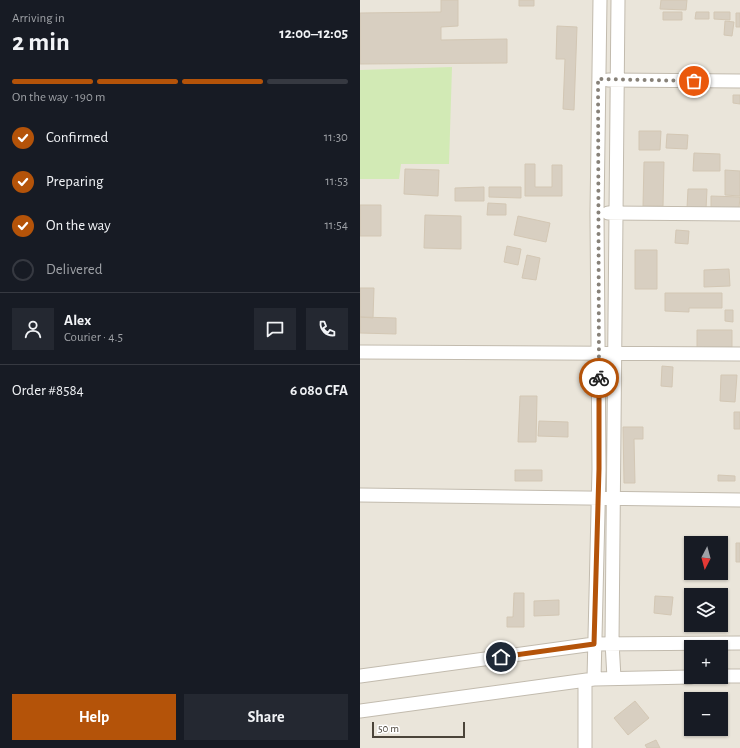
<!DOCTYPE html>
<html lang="en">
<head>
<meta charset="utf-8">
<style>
	:root { --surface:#171b24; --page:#242831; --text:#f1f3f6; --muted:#9ea1a6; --line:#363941; --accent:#b45309 }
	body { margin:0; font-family:"Alegreya Sans",sans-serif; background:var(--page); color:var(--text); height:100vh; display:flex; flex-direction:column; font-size:15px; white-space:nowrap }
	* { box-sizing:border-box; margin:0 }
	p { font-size:13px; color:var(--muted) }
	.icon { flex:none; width:22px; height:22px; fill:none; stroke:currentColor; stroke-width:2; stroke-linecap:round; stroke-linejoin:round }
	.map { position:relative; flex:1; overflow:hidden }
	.side { display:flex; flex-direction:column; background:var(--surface); width:360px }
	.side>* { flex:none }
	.needle { width:26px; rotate:186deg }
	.buttons { position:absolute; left:324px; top:536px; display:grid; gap:8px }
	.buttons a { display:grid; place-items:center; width:44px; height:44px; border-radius:0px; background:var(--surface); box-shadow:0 1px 3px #0004; font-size:20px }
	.scale { position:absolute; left:12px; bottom:10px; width:93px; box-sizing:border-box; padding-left:4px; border:2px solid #4b4439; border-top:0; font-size:11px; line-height:14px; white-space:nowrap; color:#4b4439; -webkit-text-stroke:3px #fff; paint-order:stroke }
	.pin { position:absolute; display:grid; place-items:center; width:34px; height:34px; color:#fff; margin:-17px; border:2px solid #fff; border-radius:50%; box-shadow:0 1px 4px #0007 }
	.courier { position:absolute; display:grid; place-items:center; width:40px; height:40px; margin:-20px; border:3px solid #b45309; border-radius:50%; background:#fff; color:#222; box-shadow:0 1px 5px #0007 }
	.overview em { font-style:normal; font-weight:700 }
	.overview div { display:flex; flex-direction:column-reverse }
	.overview { display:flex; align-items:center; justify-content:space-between; height:68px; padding:0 12px }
	h1 { font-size:26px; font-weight:700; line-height:30px }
	.bar { display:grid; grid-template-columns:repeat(4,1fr); gap:6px 4px; align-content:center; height:48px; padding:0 12px }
	.bar i { height:5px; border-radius:3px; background:var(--line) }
	.bar .selected { background:var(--accent) }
	.bar p { grid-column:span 4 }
	.line { display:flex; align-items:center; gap:10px; padding:0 12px; border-top:1px solid var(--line) }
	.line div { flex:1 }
	.round { display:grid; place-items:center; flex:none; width:42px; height:42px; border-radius:0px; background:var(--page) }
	ol { padding:0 12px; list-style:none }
	li { display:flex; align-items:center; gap:12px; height:44px }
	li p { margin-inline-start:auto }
	li .icon { padding:4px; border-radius:50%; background:var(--accent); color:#fff; stroke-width:4 }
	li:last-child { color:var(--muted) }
	li i { width:22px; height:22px; border:2px solid var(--line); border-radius:50% }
	.action { display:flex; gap:8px; margin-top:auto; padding:8px 12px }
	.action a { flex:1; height:46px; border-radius:0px; background:var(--accent); color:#fff; font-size:16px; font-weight:700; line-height:46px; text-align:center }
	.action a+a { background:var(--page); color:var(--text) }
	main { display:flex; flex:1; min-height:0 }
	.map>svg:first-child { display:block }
	.residential { fill:#eae5da; fill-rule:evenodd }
	.green { fill:#d2eab5 }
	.building { fill:#d8cfc1; stroke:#d3c7b4 }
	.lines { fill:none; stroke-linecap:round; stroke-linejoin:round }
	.minor-casing { stroke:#c2bbae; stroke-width:15 }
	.minor { stroke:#fff; stroke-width:13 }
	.done { stroke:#878178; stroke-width:4; stroke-dasharray:0 7.2 }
	.route { stroke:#b45309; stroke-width:5 }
</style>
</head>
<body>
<main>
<section class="side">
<div class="overview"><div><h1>2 min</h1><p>Arriving in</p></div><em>12:00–12:05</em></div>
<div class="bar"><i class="selected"></i><i class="selected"></i><i class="selected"></i><i></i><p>On the way · 190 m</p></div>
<ol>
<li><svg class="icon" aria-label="check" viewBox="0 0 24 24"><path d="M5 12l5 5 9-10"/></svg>Confirmed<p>11:30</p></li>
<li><svg class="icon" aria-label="check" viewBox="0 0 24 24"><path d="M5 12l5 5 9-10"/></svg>Preparing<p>11:53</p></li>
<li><svg class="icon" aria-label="check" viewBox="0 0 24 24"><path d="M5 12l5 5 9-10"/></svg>On the way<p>11:54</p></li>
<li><i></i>Delivered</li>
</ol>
<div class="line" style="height:72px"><a class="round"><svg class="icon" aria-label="person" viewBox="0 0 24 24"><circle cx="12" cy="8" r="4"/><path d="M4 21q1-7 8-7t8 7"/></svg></a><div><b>Alex</b><p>Courier · 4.5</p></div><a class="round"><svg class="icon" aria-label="chat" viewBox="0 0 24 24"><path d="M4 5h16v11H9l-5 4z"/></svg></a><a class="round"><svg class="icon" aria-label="phone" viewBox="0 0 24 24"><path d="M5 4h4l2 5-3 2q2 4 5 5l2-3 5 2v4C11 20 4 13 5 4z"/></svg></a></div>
<div class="line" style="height:52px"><div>Order #8584</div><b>6 080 CFA</b></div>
<div class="action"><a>Help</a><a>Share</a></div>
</section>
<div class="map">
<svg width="380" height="748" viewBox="0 0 380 748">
	<rect width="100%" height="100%" fill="#f6f3ec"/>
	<!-- residential -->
	<path class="residential" d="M0,0H380V748H0ZM331,543H361V573H331ZM331,595H361V625H331ZM331,647H361V677H331ZM331,699H361V729H331Z"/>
	<!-- green -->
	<path class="green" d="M92,67L89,164H41L39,179H0V70Z"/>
	<!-- building -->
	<path class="building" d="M81,0H98V26L81,27V40L147,39V63L0,64V13L81,12Z
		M159,0H174V6H159Z
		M301,0H327L326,10L300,9Z
		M303,12H322V20H303Z
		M336,12H349V19H335Z
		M354,12H370V20L354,19Z
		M376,13H380V27H376Z
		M365,21L374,22L372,36L364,35Z
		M197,26L217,27L214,110L203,109L205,59H196Z
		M373,95H380V104L373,103Z
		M279,131H301L300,150H279Z
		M307,134L328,135L327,149L306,148Z
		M334,153L360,154V171H333Z
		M284,162H304L303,206H283Z
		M165,164H175V187H192V165H202V196H165Z
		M45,169L79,170L78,196L44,194Z
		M365,170L380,171V196L365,195Z
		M124,187V201H95V188Z
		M129,187H161V198L129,197Z
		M328,189H347L346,209L327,208Z
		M351,196L380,197L379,208L351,207Z
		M128,203L146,204V215H127Z
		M0,205H21V236H0Z
		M65,215L101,216V249L64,248Z
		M158,216L190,223L186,242L154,235Z
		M316,230L329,231L328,244L315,243Z
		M147,246L161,249L158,265L144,262Z
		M275,250H297V289H275Z
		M167,255L180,258L176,280L162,278Z
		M369,269L370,286L344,287V270Z
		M0,288H14L13,318L0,317Z
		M305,293H362V308H329V312L305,311Z
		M365,310H373V322L365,321Z
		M0,317L36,318V334L0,333Z
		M337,330H372V347H337Z
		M302,366L313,367L312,387L301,386Z
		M361,375H377L375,402L360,401Z
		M160,396H177L176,442H158Z
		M374,412H380V429H374Z
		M179,421L208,422V437L178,436Z
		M263,427H283V439H274L275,483H264Z
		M155,470H182V481H155Z
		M358,475L375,476V481H358Z
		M376,543H380V562H376Z
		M154,593H164V627H147V617H153Z
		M295,596L313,597L311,615L294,613Z
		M199,600V615L174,616V601Z
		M275,701L289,718L268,735L254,718Z
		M296,740L300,748H287L285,745Z"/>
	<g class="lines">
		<!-- minor casing -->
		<g class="minor-casing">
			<path id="minor" d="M248,80L380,81
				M248,213L380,214
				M0,352L380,354
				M0,495L380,500
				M0,676L234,644L380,643
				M361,676H380
				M254,678L252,642L258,0
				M234,679L239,469L237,213L240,0
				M0,711L234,679L331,677
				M225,748V681"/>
		</g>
		<!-- minor -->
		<use href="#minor" class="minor"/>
	</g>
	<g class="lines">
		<!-- done -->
		<path class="done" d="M239,378L238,79L334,81"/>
		<!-- route -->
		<path class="route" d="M141,657L234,644L239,469V378"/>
	</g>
</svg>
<div class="buttons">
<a><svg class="needle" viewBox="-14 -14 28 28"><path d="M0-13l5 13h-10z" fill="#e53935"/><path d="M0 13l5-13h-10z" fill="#9ea1a6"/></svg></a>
<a><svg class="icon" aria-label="layers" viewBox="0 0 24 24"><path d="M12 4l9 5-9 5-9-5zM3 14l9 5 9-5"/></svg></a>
<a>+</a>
<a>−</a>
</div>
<div class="scale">50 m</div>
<div class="pin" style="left:334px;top:81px;background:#ea580c"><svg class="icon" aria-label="bag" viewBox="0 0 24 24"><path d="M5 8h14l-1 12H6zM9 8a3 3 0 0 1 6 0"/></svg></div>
<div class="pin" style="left:141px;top:657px;background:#1f2937"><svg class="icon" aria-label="home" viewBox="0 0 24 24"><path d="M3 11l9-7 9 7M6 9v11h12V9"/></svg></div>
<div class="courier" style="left:239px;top:378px"><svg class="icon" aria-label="bike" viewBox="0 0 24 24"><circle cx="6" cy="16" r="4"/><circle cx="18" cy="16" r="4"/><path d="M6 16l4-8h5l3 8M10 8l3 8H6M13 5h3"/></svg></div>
</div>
</main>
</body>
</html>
